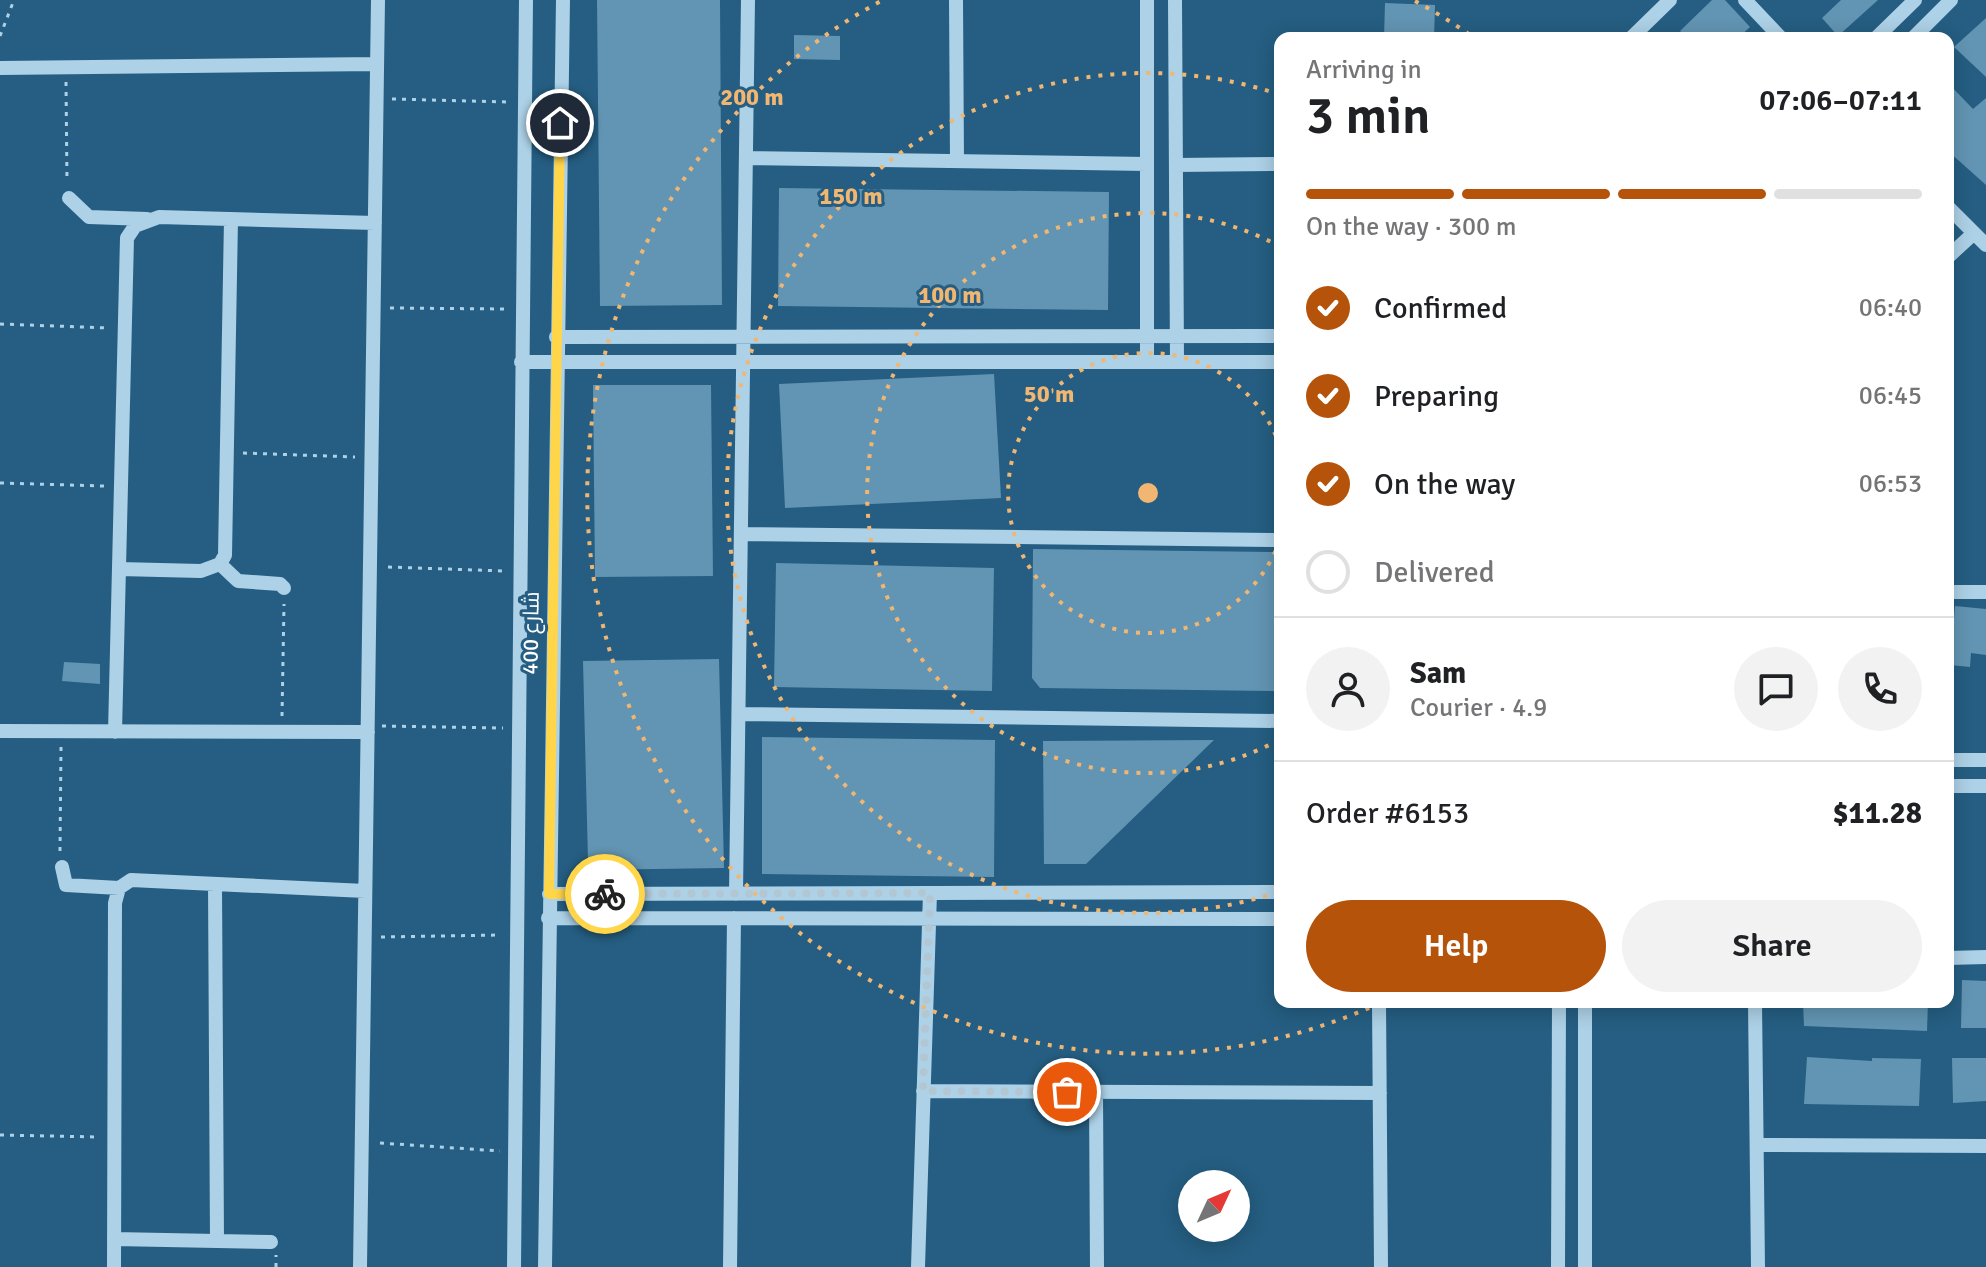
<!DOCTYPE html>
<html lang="en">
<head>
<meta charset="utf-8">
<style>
	:root { --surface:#fff; --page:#f2f2f2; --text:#202124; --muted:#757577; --line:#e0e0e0; --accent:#b45309 }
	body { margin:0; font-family:Signika,Cairo,sans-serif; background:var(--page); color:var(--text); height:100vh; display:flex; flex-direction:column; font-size:30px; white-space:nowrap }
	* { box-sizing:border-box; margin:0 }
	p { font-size:26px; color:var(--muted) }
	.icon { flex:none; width:44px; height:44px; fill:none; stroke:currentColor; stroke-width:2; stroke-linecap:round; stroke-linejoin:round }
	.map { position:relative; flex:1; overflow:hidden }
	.sheet { position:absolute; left:1274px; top:32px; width:680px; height:976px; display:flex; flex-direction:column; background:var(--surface); border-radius:16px; box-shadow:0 4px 20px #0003 }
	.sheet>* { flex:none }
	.needle { width:52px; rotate:46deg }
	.fabs { position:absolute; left:1178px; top:1170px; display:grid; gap:16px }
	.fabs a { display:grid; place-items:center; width:72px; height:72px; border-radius:50%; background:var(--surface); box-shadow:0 4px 20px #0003; font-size:40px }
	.pin { position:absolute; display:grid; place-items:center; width:68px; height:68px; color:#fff; margin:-34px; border:4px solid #fff; border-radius:50%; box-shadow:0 2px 8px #0007 }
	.courier { position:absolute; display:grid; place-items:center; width:80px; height:80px; margin:-40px; border:6px solid #ffd54a; border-radius:50%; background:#fff; color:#222; box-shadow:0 2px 10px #0007 }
	.head em { font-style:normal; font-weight:600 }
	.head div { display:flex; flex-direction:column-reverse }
	.head { display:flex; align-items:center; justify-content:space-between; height:136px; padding:0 32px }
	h1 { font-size:52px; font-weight:600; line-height:60px }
	.bar { display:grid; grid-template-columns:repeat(4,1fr); gap:12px 8px; align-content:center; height:96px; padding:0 32px }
	.bar i { height:10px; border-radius:6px; background:var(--line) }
	.bar .current { background:var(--accent) }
	.bar p { grid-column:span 4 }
	.line { display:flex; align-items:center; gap:20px; padding:0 32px; border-top:2px solid var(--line) }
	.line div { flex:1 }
	.round { display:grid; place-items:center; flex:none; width:84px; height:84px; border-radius:42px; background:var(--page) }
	ol { padding:0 32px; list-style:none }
	li { display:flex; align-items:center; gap:24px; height:88px }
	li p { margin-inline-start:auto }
	li .icon { padding:8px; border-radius:50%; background:var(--accent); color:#fff; stroke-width:4 }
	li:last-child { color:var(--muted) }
	li i { width:44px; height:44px; border:4px solid var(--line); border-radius:50% }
	.button { display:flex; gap:16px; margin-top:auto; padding:16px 32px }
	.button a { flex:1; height:92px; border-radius:48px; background:var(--accent); color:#fff; font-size:32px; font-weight:600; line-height:92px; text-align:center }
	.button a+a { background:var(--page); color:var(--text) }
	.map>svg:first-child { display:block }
	.building { fill:#6295b3 }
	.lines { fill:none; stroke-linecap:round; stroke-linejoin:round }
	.path { stroke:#add1e7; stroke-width:3; stroke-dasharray:4 6; stroke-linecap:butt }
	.minor { stroke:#add1e7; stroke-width:14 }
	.done { stroke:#b3c7d3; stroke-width:8; stroke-dasharray:0 14.4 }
	.route { stroke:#ffd54a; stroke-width:10 }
	.ring { fill:none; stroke:#f0b672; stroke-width:4; stroke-dasharray:4 8 }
	.labels { text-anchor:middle; stroke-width:6; stroke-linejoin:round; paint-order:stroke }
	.street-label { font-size:22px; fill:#fff; stroke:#255e82 }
	.centre { fill:#f0b672; stroke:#255e82; stroke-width:4 }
	.ring-label { font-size:24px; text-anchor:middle; font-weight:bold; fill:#f0b672; stroke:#255e82; stroke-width:6; stroke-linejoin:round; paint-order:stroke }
</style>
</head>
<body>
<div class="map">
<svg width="1986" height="1267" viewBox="0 0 1986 1267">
	<rect width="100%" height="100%" fill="#255e82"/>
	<!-- building -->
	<path class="building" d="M597,0H720L722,305L600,306Z
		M1712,0H1725L1750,27L1738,38H1688L1680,31Z
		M1841,0H1878L1838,36L1822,18Z
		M1385,3L1435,5L1434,38H1384Z
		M1986,18V77L1954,47Z
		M794,35L840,36V60L794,59Z
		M1948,83L1973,109L1986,98V185L1948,151Z
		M779,188L1109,192L1108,310L778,306Z
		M994,374L1001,498L785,508L779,384Z
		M593,385H711L713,576L595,577Z
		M1033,549L1279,552L1278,691L1040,688L1032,678Z
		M776,563L994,568L992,691L774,687Z
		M1955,606L1986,609V655L1971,653L1970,667L1950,665Z
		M719,659L724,868L585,870L588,861L583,661Z
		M64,662L100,664V684L62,681Z
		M762,737L995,740L994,877L762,874Z
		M1214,740L1086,864H1044L1043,741Z
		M1962,980L1986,981V1028H1961Z
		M1803,1002H1928L1927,1031L1804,1026Z
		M1807,1057L1872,1061V1058L1921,1059L1919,1106L1804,1104Z
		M1952,1058H1986V1101L1953,1103Z"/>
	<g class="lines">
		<!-- path -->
		<path class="path" d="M0,36L14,0
			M66,82L67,182
			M392,99L508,102
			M390,308L506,309
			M0,324L108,328
			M243,453L355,457
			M0,483L104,486
			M388,567L504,571
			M282,716L284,604
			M382,726L503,728
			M60,851L61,747
			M381,937L501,935
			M0,1135L99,1137
			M380,1143L500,1151
			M276,1267V1255"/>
		<!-- minor -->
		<path class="minor" d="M956,0L957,161
			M1175,0L1177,362
			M1745,0L1781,38
			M1631,38L1670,0
			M1876,38L1915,0
			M1913,38L1951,0
			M0,68L377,64
			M746,158L1147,164
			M1176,165L1280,164
			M69,198L89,217L147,219
			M1948,207L1986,245
			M1948,257L1974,233
			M556,337L1280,336
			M521,362H1280
			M1147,362V0
			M741,534L1280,540
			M220,564L238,581L280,584L284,588
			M119,569L201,571L220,564L225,555L231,219
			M1948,592H1986
			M739,714L1280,721
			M0,731L368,732
			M115,732L127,238L135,226L159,217L375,223
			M1948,760H1986
			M1948,786H1986
			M62,867L66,885L119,888
			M215,884L217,1241
			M549,894L1280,892
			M736,894L748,0
			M548,918L1280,919
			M1948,958L1986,957
			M1379,1002L1381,1267
			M1585,1002V1267
			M1755,1002L1758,1267
			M923,1091L1380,1093
			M1096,1092L1097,1267
			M1757,1145L1986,1146
			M114,1239L271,1242
			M114,1267L115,903L119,888L131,880L365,891
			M360,1267L378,0
			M514,1267L526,0
			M545,1267L563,0
			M730,1267L734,918
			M918,1267L930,893
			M1558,1267L1559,1002"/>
	</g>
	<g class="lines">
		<!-- done -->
		<path class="done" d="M605,894L930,893L923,1091L1067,1092"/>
		<!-- route -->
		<path class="route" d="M560,123L549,894H605"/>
	</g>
	<!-- distance rings -->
	<g class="ring">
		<path d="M1280 540A140 140 0 1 1 1280 446"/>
		<path d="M1279 740A280 280 0 1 1 1279 246"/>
		<path d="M1278 892A420 420 0 1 1 1278 94"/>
		<path d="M1380 1003A560 560 0 0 1 881 1M1415 1A560 560 0 0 1 1473 37"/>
	</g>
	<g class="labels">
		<!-- street labels -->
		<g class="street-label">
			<text transform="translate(530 633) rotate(-89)" y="8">شارع 400</text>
		</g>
	</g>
	<circle cx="1148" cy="493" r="12" class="centre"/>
	<g class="ring-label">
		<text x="752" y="105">200 m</text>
		<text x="851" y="204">150 m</text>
		<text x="950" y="303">100 m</text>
		<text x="1049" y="402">50 m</text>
	</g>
</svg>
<div class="fabs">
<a><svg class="needle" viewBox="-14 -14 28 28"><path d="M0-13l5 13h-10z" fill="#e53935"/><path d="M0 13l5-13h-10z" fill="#757577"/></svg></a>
</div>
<div class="pin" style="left:1067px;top:1092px;background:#ea580c"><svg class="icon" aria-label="bag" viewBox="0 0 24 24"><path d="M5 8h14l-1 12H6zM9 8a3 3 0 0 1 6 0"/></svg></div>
<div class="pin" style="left:560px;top:123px;background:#1f2937"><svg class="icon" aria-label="home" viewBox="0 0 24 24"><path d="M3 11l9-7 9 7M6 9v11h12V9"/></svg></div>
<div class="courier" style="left:605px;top:894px"><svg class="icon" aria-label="bike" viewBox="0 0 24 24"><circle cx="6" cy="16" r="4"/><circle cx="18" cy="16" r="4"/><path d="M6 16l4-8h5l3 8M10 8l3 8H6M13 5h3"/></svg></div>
<section class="sheet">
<div class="head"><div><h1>3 min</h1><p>Arriving in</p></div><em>07:06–07:11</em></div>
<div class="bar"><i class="current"></i><i class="current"></i><i class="current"></i><i></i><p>On the way · 300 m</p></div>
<ol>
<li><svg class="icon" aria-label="check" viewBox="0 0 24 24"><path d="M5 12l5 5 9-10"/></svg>Confirmed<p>06:40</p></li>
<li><svg class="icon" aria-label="check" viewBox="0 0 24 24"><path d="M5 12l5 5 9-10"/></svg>Preparing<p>06:45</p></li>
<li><svg class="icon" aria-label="check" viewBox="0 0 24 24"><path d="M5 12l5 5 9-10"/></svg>On the way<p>06:53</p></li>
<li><i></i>Delivered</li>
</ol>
<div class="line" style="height:144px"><a class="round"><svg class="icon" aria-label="person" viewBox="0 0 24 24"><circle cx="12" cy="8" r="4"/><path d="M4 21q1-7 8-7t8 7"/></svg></a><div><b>Sam</b><p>Courier · 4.9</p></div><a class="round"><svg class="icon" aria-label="chat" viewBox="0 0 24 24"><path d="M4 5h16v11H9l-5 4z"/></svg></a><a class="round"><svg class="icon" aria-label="phone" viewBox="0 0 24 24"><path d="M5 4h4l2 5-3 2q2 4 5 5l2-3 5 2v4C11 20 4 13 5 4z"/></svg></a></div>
<div class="line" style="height:104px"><div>Order #6153</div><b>$11.28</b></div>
<div class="button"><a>Help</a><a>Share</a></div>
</section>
</div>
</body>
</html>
